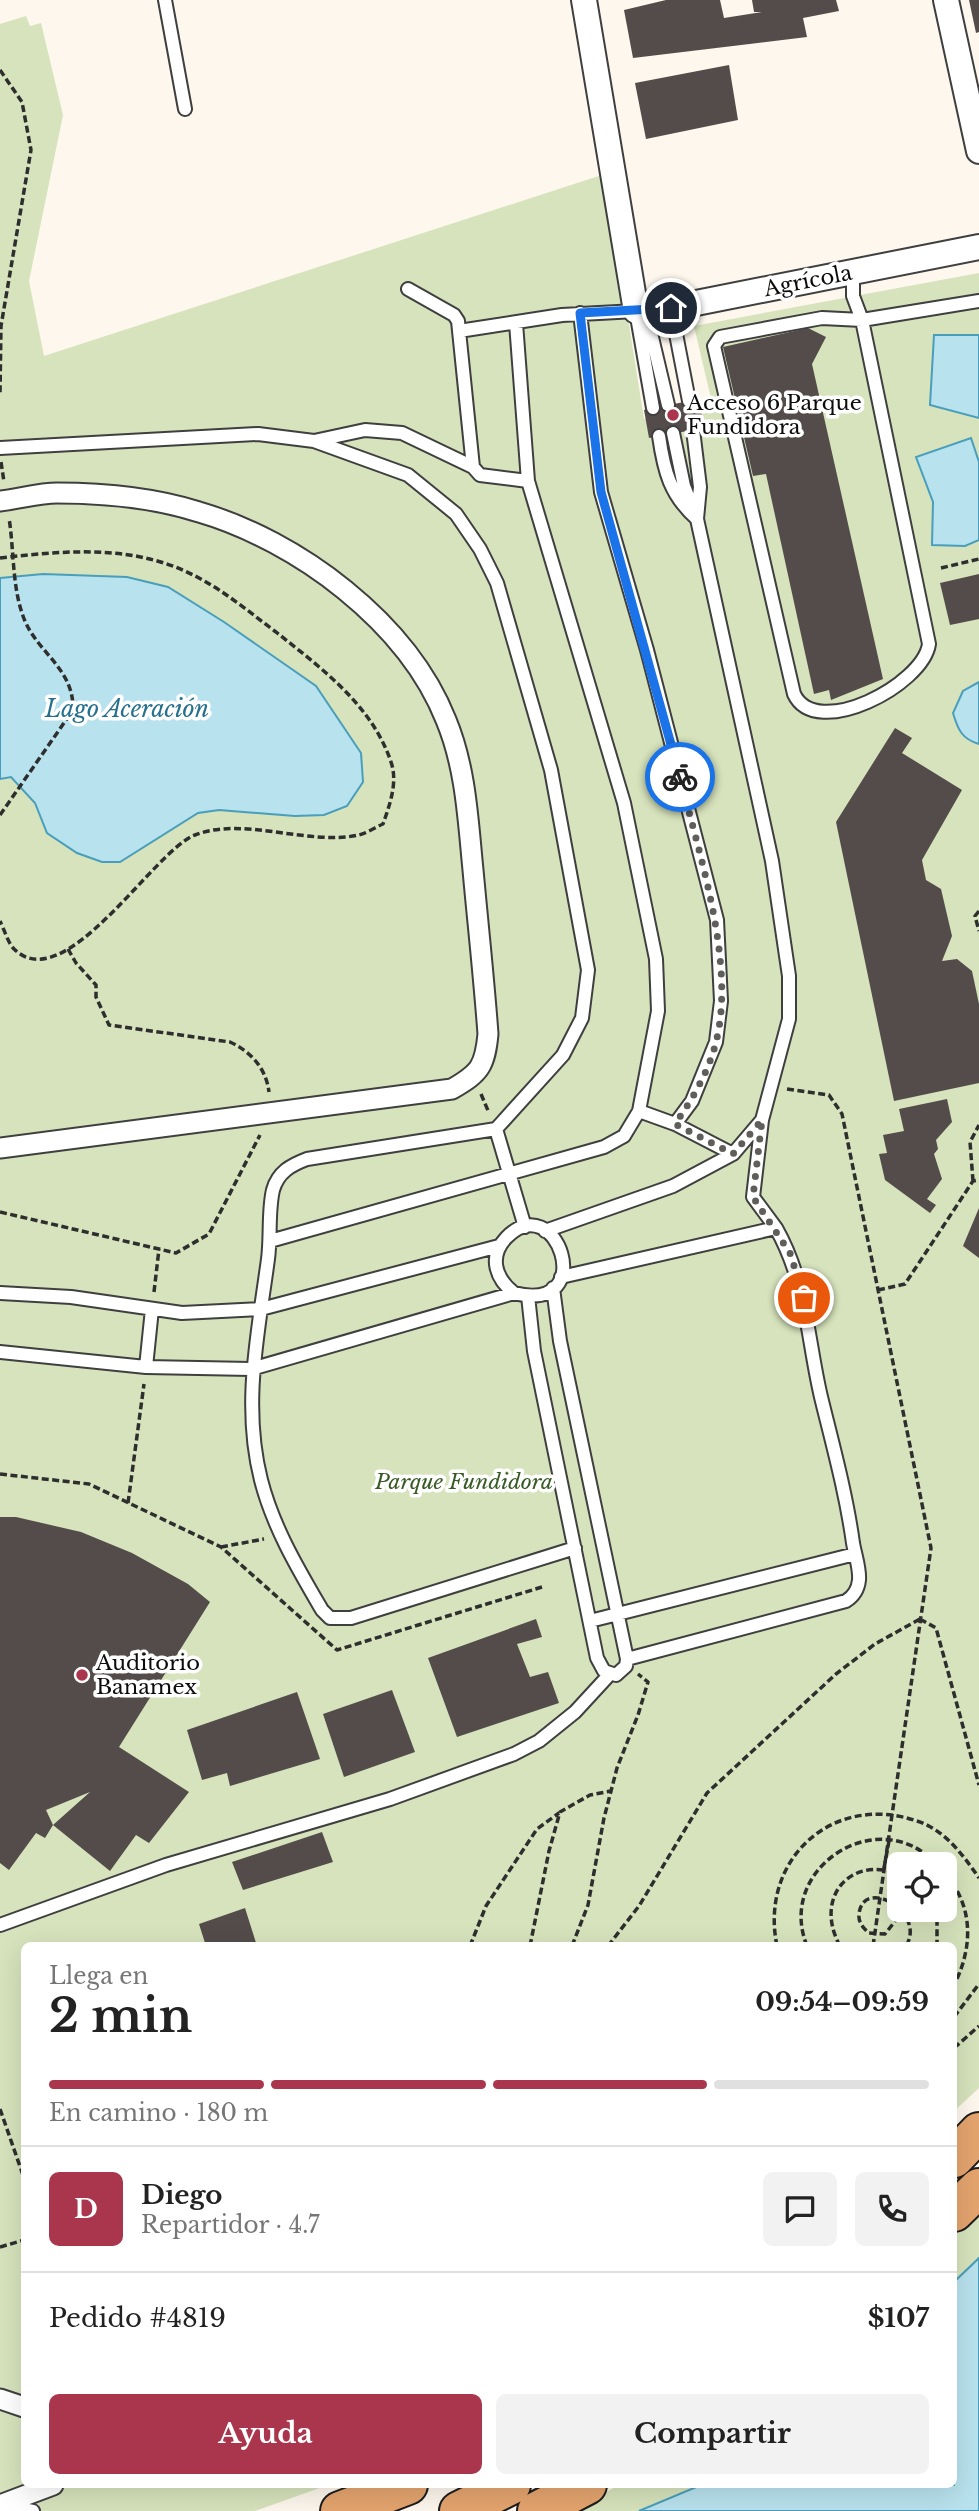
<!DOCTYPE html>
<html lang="es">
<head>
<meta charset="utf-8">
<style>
	:root { --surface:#fff; --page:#f2f2f2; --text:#222; --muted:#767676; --line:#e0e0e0; --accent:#aa364d }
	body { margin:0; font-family:"Libre Baskerville",serif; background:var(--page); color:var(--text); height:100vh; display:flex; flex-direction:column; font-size:26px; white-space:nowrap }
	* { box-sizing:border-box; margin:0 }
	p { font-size:23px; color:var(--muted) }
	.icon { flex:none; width:38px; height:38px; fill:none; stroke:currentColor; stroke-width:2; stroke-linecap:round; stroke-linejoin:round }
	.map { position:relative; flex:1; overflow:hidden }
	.sheet { position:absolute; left:21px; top:1942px; width:936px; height:546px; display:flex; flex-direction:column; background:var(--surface); border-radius:10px; box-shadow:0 7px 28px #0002 }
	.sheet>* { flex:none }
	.buttons { position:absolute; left:887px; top:1852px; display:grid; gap:14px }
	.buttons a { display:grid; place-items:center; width:70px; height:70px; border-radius:10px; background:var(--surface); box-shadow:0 7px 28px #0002; font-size:35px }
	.pin { position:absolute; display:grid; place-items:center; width:60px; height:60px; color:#fff; margin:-30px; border:4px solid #fff; border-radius:50%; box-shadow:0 2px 7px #0007 }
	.courier { position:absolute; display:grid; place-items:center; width:70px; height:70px; margin:-35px; border:5px solid #1a73e8; border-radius:50%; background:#fff; color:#222; box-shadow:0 2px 9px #0007 }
	.headline em { font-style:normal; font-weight:800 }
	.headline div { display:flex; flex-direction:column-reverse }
	.headline { display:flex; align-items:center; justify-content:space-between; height:119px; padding:0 28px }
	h1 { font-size:46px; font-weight:800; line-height:52px }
	.bar { display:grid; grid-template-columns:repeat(4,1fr); gap:10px 7px; align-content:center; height:84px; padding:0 28px }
	.bar i { height:9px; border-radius:5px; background:var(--line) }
	.bar .selected { background:var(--accent) }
	.bar p { grid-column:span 4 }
	.line { display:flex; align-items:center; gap:18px; padding:0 28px; border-top:2px solid var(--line) }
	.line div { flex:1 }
	.round { display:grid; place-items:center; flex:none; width:74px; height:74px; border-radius:10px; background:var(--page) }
	.button { display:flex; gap:14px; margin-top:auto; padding:14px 28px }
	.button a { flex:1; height:80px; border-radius:10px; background:var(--accent); color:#fff; font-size:28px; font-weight:800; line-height:80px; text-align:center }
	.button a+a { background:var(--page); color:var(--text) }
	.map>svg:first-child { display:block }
	.green { fill:#d6e3bc; fill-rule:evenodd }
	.water { fill:#b8e2ee; stroke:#499ebb; stroke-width:2 }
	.building { fill:#534c4a; fill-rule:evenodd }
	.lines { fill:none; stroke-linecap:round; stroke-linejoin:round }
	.service-casing { stroke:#3f3f3f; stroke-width:16 }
	.pedestrian-casing { stroke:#3f3f3f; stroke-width:23 }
	.minor-casing { stroke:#3f3f3f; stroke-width:28 }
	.trunk-casing { stroke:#1d1d1d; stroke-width:42 }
	.path { stroke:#2e2e2e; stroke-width:3.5; stroke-dasharray:7 3.5; stroke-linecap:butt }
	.service { stroke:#fff; stroke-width:12 }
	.pedestrian { stroke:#fff; stroke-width:19 }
	.minor { stroke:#fff; stroke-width:24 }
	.trunk { stroke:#e4a46e; stroke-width:38 }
	.path-bridge { stroke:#2e2e2e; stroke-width:3.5; stroke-dasharray:7 3.5; stroke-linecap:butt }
	.done { stroke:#605e5b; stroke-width:7; stroke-dasharray:0 12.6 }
	.route { stroke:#1a73e8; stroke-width:9 }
	.poi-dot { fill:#aa364d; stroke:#fff; stroke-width:2.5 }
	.labels { text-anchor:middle; stroke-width:7; stroke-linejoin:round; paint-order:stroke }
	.street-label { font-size:21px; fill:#0c0c0c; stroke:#fff }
	.poi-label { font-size:21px; fill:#0c0c0c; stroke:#fff; text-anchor:start }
	.park-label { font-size:21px; font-style:italic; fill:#385b25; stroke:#fff }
	.water-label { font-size:23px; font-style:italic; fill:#266f8d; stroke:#fff }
</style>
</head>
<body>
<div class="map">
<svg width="979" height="2511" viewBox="0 0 979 2511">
	<rect width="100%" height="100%" fill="#fdf7ed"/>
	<!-- green -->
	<path class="green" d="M26,16L30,26L41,23L63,115L29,281L44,356L605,174L644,419L713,407L694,326L979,273V2088L954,2111V1946H24V2485H328L255,2511H0V24ZM900,1864H945V1909H900Z
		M979,2209V2511H573L619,2485H954V2233Z"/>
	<!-- water -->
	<path class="water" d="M934,335H979V418L930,405Z
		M971,438L979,462V540L965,546L932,545L933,502L916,457Z
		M43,574L127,577L168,587L224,622L316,686L361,753L363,782L347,806L324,815L295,816L219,810L198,813L120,862H102L77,853L47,833L35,803L11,777L0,779V578Z
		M979,682V744C962,739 958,730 953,713L963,691Z
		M979,2258V2511H639L701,2485H954V2282Z"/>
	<!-- building -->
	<path class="building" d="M666,0H720L724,18L762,12H754L752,0H836L839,11L803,18L807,37L633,58L624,10Z
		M969,0H979V32L976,33Z
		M729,65L738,120L646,139L635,83Z
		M808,328L826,337L812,364L883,679L831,700L829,690L814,694L766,474L753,476L723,347Z
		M699,399L704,428L649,438L644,410Z
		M979,574V619L950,625L940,583Z
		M895,728L912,738L902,753L962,790L922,860L926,880L941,889L952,936L942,961L957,959L972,971L979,1004V1083L894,1101L836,822Z
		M947,1099L952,1122L936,1140L938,1149L934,1154L942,1179L927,1199L936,1205L930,1213L885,1180L879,1154L887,1153L883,1135L904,1131L899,1109Z
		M979,1208V1258L963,1246Z
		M0,1517H16L81,1532L132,1553L188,1584L210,1602L119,1747L189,1792L149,1843L136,1835L110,1871L53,1825L45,1838L36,1833L9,1870L0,1863ZM90,1792L53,1825L46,1810Z
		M536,1619L542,1637L517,1644L530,1677L548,1672L559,1703L457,1737L428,1658Z
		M392,1690L415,1752L344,1777L323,1714Z
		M297,1692L320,1759L230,1786L227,1773L202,1780L187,1730Z
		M322,1832L333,1862L243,1890L232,1862Z
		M245,1908L257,1946H206L199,1924Z"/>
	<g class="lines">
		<!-- service casing -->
		<g class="service-casing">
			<path id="service" d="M165,0L185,109
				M853,272V296L862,320L822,318L720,337L714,346L794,694C816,741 923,685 929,644L862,320L979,301
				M408,289L454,315L458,321L473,467L480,475L528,481
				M671,308L689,401
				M646,312L668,405
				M580,313L601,492L647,650L717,920L721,1001L716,1042L692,1101L675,1124
				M516,323L528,481L624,803L656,959L658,1011L639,1111
				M459,331L562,315L636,311L653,408
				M673,433L684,486L697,519L700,487L693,430
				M314,441L365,430L402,433L473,467
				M0,448L258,434L314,441L408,475L456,514L480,549L497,583L551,770L588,970L582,1018L563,1055L496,1129L525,1227
				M496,1129L307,1159C291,1165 278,1172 273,1190C268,1211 271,1237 268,1259C258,1334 242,1405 261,1480C273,1527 298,1569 322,1610L330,1618H351L575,1548
				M545,1231L673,1186L733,1154L762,1120
				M270,1241L604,1147L624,1136L639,1111L675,1124L733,1154
				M561,1277L776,1228L753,1197L762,1120L789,1019V976L772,861L697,519C670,495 664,471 659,436
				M0,1293L71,1297L182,1313L261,1309L499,1246
				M528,1296L534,1351L597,1658L604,1671L616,1675L626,1666L627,1659L560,1341L553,1288
				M0,1352L146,1367L251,1369L514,1293C601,1315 556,1185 506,1238C488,1257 496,1279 514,1293
				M146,1367L152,1309
				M590,1621L855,1554
				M627,1659L846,1601C854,1596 858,1590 859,1580C860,1568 855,1555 853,1543C846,1493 833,1446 821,1397C807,1337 807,1283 776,1228
				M0,1925L166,1865L390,1799L514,1754L539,1741L575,1712L610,1674
				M2,2505L33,2511"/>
		</g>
		<!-- pedestrian casing -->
		<g class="pedestrian-casing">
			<path id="pedestrian" d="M0,501C19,499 39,493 57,493C103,493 155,498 199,512C298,541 407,622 446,720C466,768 468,820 473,870C478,925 484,979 488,1034C485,1066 480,1073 452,1089L0,1148
				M0,2399L24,2407
				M0,2505L53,2485"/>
		</g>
		<!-- minor casing -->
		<g class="minor-casing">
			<path id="minor" d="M584,0L636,311L671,308L979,247
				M946,0L979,151"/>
		</g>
		<!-- trunk casing -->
		<g class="trunk-casing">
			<path id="trunk" d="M954,2158L979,2132
				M954,2212L979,2188
				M340,2511L408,2485
				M459,2511L511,2485
				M537,2511L587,2485"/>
		</g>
		<!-- path -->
		<path class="path" d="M0,70L22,102L31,150L1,326L0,394
			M1,462L4,482
			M0,558C54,552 111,546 164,563C208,577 240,605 276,632C321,668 372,705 391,762C398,782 390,804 383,824C376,827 367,833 359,835C308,846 243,816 195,835C154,850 65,999 14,949C8,943 4,929 0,921
			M941,568L979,559
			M0,815L73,710C74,667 36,653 23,616C12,586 14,549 9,518
			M979,911L975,916L979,931
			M68,949L76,963L96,985V997L109,1025L230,1042C251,1052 266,1068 269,1092
			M787,1089L829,1095L842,1114L931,1548L892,1815
			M481,1094L489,1113
			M973,1181L970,1142L979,1125
			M0,1212L176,1253L209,1234L260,1135
			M878,1290L905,1284L973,1181L979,1180
			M154,1292L159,1249
			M0,1474L89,1484L221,1547L337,1650L542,1587
			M128,1503L144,1384
			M221,1547L264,1539
			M920,1619L936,1628L979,1785
			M884,1868L889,1841
			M945,1874C974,1906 973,1948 954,1985
			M893,1905L896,1920L885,1934L869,1933C863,1928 858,1922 859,1914C863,1876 927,1912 906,1946
			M933,1909L937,1920V1946
			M470,1946L486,1906L537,1829L559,1813
			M530,1946L549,1851L560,1812L590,1795L611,1791
			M572,1946L588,1905L604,1818L617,1768L638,1715L648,1682L638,1674
			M608,1946L639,1906L707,1793L836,1674L875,1644L920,1619
			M777,1946C759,1860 832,1792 917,1821C945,1830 963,1855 979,1878
			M807,1946C775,1867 880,1802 936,1864
			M840,1946C814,1899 848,1855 900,1874
			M954,2017L979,1984
			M954,2048L979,2026
			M0,2109L24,2178
			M0,2247L24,2240"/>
		<!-- service -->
		<use href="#service" class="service"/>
		<!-- pedestrian -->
		<use href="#pedestrian" class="pedestrian"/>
		<!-- minor -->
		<use href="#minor" class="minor"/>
		<!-- trunk -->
		<use href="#trunk" class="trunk"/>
		<!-- path-bridge -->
		<path class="path-bridge" d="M873,1946L892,1815"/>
	</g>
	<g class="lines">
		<!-- done -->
		<path class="done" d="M680,777C699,854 736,964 716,1042C709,1071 692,1100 675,1124L733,1154L762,1120L753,1197L790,1253L804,1298"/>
		<!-- route -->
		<path class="route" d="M671,308L580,313L601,492L680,777"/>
	</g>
	<!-- markers -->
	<g class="poi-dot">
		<circle cx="673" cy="415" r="7"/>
		<circle cx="82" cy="1675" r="7"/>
	</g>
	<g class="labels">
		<!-- street labels -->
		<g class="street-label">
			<text transform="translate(808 281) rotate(-11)" y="7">Agrícola</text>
		</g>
		<!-- poi labels -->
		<g class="poi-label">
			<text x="687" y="410">Acceso 6 Parque<tspan x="687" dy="24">Fundidora</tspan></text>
			<text x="96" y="1670">Auditorio<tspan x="96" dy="24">Banamex</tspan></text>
		</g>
		<!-- park labels -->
		<g class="park-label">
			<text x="464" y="1489">Parque Fundidora</text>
		</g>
		<!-- water labels -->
		<g class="water-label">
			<text x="127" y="717">Lago Aceración</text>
		</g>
	</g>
</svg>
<div class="buttons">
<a><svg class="icon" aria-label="locate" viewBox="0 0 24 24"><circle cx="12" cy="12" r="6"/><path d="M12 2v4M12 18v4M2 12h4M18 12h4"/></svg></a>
</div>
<div class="pin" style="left:804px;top:1298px;background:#ea580c"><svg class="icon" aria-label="bag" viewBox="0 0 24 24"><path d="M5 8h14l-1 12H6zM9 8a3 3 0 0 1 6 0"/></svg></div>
<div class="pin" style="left:671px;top:308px;background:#1f2937"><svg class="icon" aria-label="home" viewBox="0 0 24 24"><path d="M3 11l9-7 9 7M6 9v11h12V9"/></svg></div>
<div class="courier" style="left:680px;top:777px"><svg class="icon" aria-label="bike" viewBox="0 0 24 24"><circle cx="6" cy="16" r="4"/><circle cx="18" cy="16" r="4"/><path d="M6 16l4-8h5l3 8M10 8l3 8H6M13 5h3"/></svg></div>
<section class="sheet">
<div class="headline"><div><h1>2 min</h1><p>Llega en</p></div><em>09:54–09:59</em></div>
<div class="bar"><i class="selected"></i><i class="selected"></i><i class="selected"></i><i></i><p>En camino · 180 m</p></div>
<div class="line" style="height:126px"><b class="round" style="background:var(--accent);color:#fff">D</b><div><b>Diego</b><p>Repartidor · 4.7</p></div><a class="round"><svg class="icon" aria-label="chat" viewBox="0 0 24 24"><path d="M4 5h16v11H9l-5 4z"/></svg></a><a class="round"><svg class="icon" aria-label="phone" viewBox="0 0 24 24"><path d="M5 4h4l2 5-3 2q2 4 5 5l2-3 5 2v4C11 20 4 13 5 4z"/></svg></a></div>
<div class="line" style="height:91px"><div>Pedido #4819</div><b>$107</b></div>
<div class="button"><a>Ayuda</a><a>Compartir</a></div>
</section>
</div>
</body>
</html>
